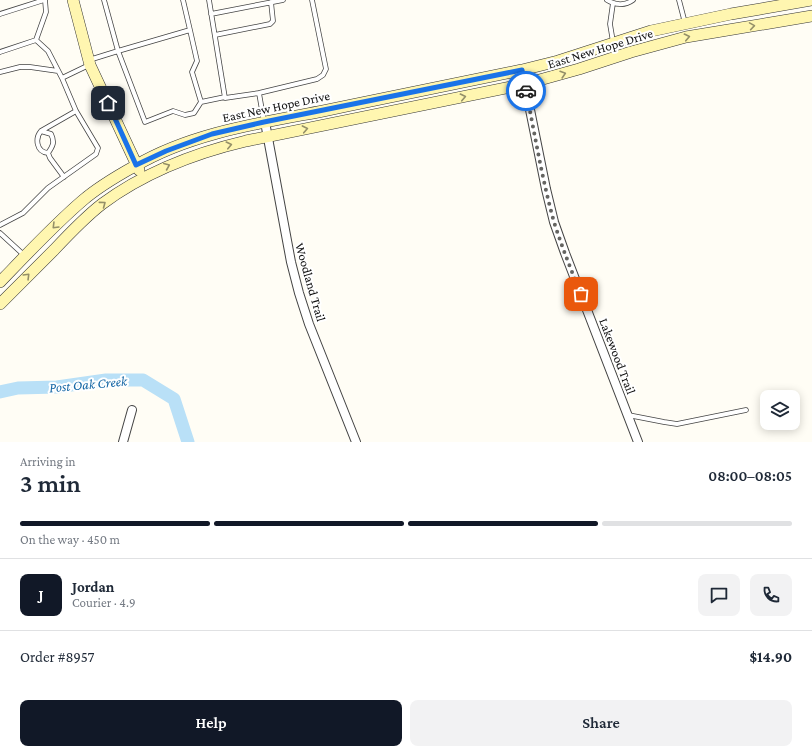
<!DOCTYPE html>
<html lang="en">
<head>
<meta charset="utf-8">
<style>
	:root { --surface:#fff; --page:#f2f2f3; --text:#1f2937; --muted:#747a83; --line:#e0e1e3; --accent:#111827 }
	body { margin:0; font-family:"Crimson Pro",serif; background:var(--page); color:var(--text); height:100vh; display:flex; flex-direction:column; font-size:15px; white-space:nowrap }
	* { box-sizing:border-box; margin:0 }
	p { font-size:13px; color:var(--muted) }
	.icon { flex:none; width:22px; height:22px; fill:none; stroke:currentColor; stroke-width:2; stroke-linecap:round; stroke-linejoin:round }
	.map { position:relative; height:442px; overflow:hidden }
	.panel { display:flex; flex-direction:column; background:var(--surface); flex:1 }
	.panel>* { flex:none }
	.controls { position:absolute; left:760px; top:390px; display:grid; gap:8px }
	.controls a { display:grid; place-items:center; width:40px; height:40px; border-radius:8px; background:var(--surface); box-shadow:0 2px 10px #0003; font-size:20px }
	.pin { position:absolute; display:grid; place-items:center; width:34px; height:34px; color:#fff; margin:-17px; border-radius:8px; box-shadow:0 2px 6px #0006 }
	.courier { position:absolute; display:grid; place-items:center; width:40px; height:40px; margin:-20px; border:3px solid #1a73e8; border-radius:50%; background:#fff; color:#222; box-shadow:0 1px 5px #0007 }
	.headline em { font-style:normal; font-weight:600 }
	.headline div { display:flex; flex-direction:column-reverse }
	.headline { display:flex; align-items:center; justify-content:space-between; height:68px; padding:0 20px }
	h1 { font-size:26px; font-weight:600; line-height:30px }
	.bar { display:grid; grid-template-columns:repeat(4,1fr); gap:6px 4px; align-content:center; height:48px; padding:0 20px }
	.bar i { height:5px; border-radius:3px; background:var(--line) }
	.bar .on { background:var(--accent) }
	.bar p { grid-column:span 4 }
	.line { display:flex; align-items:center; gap:10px; padding:0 20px; border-top:1px solid var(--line) }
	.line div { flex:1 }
	.round { display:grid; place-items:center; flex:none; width:42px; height:42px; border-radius:8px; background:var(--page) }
	.cta { display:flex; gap:8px; margin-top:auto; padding:8px 20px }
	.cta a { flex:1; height:46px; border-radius:8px; background:var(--accent); color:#fff; font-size:16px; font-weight:600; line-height:46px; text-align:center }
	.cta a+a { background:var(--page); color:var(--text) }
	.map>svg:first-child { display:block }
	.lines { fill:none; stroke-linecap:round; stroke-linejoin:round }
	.river { stroke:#b9e0f7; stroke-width:13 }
	.lane-casing { stroke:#444; stroke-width:5.5 }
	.street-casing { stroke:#444; stroke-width:10 }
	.secondary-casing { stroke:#333; stroke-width:12 }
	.lane { stroke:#fff; stroke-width:4 }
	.street { stroke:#fff; stroke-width:8 }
	.secondary { stroke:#fff6b0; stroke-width:11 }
	.oneway { stroke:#948f68 }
	.done { stroke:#646461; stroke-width:4; stroke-dasharray:0 7.2 }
	.route { stroke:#1a73e8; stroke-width:5 }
	.labels { text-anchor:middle; stroke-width:4; stroke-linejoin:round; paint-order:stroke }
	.street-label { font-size:13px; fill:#111; stroke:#fff }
	.water-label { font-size:14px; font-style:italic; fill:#1768a6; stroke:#fff }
</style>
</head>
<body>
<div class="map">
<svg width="812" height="442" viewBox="0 0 812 442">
	<rect width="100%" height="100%" fill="#fffdf5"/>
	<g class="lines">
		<!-- river -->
		<path class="river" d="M0,392L18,388L57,387L106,380H143L174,399L188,442"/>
		<!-- lane casing -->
		<g class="lane-casing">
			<path id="lane" d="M45,0L46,12L36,40L48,51L62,78
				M104,0L118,51L190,30L183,0
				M209,0L225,98L259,93
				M607,0C615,5 625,6 633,0
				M679,0L685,23
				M613,3L610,24L613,42
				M0,14L44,0
				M211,14L283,0
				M190,30L197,61L192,72L201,102L225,97
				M215,35L270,24L273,21L271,2
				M0,52L36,40
				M89,60L118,51L145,122L173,111L185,115L194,113L201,102
				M0,72L20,67H30L58,71
				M264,122L259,93L317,79L323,75L326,69L312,0
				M41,131L51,134C55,142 53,146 48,153C36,152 35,138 41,131L76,111
				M48,153L50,158L64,177
				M0,225L23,213L48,188L96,154L98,148L76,111L62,78L89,65
				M0,233L25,256
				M628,415L664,422L677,424L746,410"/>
		</g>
		<!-- street casing -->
		<g class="street-casing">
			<path id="street" d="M522,70L546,189L554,222L565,253L638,442
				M265,122L291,262L299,293L309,324L356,442
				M123,442L132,410"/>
		</g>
		<!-- secondary casing -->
		<g class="secondary-casing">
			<path id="secondary" d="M73,0L90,65L139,170
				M0,282C27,254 53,226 82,201C98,187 117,176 135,166C191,133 260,123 323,111C389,97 455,84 522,70L558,61L651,31L731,14L812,0
				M0,304C18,286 36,268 54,250C69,234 84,218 102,204C145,172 195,153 246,141L525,84L579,69L631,52L686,37L812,16"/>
		</g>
		<!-- lane -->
		<use href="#lane" class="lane"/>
		<!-- street -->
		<use href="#street" class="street"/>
		<!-- secondary -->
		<use href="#secondary" class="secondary"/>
	</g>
	<!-- one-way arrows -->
	<defs><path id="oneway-chevron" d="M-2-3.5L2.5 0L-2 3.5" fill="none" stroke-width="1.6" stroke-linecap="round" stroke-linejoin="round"/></defs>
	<g class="oneway">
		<use href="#oneway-chevron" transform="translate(752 26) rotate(-9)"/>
		<use href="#oneway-chevron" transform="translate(687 37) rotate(-12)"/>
		<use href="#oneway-chevron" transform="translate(563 74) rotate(-17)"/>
		<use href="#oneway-chevron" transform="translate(463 97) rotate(-12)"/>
		<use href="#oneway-chevron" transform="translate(305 129) rotate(-11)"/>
		<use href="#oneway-chevron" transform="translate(229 145) rotate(-13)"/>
		<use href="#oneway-chevron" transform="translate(167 166) rotate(-23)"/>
		<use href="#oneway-chevron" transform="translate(103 204) rotate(-37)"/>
		<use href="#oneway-chevron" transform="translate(55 226) rotate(135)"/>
		<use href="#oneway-chevron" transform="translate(27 276) rotate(-45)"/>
	</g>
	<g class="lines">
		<!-- done -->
		<path class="done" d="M526,91C535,135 542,179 554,222C562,247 571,270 581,294"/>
		<!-- route -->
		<path class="route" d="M108,103L136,165L166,151L212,134L264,122L522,70L526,91"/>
	</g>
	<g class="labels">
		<!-- street labels -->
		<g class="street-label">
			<text transform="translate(600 48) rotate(-17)" y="5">East New Hope Drive</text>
			<text transform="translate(276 106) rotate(-12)" y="5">East New Hope Drive</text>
			<text transform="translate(311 282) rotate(74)" y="5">Woodland Trail</text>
			<text transform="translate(618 356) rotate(69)" y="5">Lakewood Trail</text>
		</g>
		<!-- water labels -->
		<g class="water-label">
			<text transform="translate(88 384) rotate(-5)" y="5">Post Oak Creek</text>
		</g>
	</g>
</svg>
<div class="controls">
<a><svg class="icon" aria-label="layers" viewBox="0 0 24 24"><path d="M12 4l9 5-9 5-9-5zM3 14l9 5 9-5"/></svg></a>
</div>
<div class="pin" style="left:581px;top:294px;background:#ea580c"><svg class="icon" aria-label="bag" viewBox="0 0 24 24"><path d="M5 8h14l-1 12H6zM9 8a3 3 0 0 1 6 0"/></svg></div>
<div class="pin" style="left:108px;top:103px;background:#1f2937"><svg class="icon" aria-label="home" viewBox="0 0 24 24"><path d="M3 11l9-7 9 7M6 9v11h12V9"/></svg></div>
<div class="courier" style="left:526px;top:91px"><svg class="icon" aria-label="car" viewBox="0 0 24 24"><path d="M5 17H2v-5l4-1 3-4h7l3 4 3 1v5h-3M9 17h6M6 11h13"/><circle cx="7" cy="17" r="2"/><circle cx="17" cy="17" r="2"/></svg></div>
</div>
<section class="panel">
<div class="headline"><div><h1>3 min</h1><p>Arriving in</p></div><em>08:00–08:05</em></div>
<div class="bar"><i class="on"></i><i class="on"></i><i class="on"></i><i></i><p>On the way · 450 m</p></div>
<div class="line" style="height:72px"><b class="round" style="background:var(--accent);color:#fff">J</b><div><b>Jordan</b><p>Courier · 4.9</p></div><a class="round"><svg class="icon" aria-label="chat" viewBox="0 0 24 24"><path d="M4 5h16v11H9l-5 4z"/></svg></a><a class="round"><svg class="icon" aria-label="phone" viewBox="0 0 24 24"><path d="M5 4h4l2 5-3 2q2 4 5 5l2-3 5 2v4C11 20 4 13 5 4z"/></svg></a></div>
<div class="line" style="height:52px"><div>Order #8957</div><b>$14.90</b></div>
<div class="cta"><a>Help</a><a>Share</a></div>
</section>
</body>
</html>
